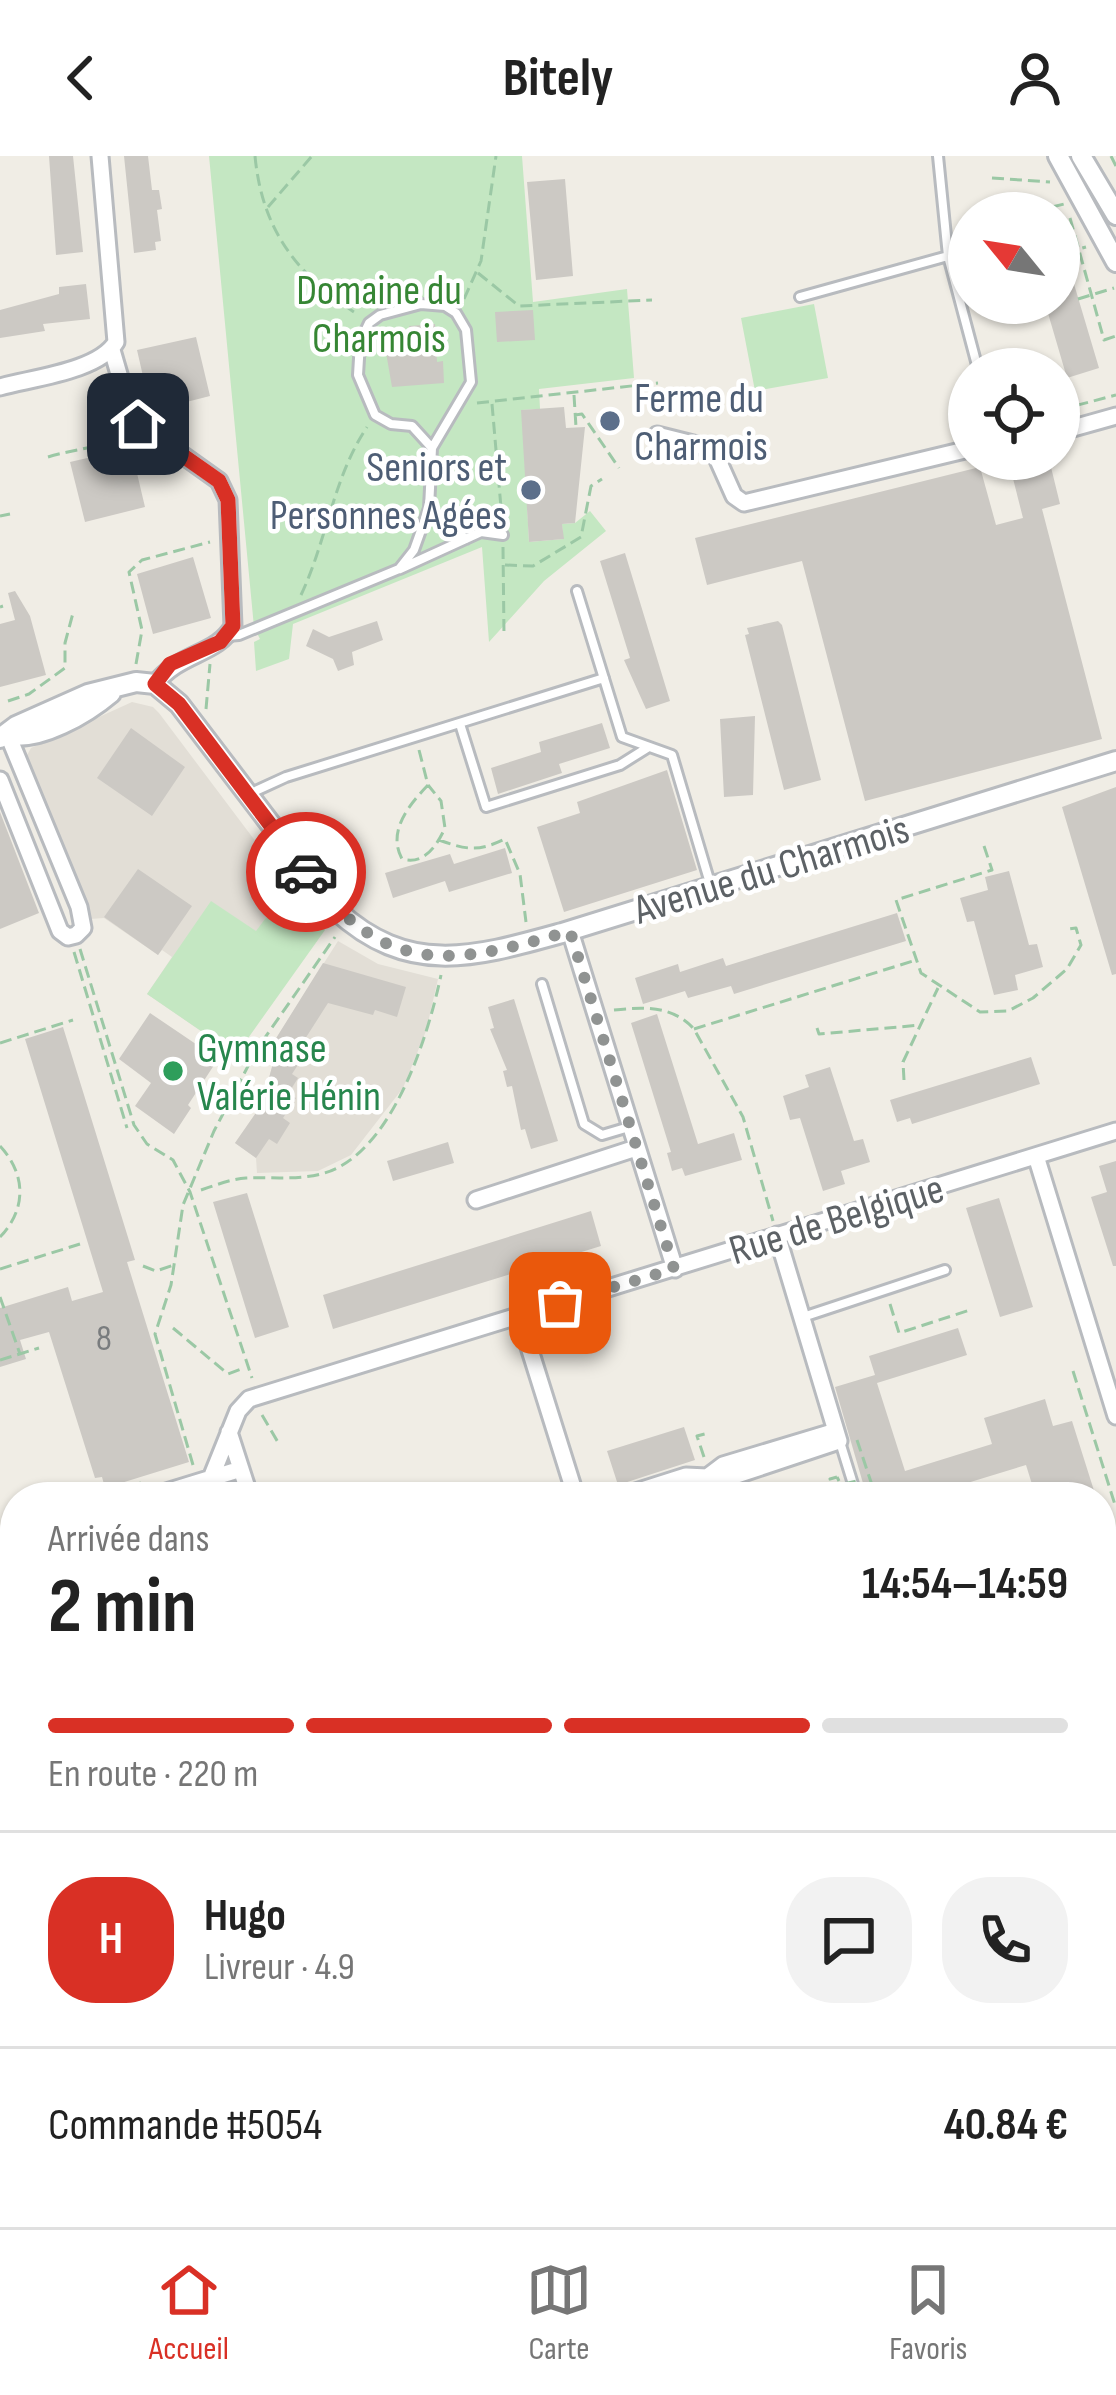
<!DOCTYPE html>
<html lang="fr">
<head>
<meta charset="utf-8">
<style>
	:root { --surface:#fff; --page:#f2f2f2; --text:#222; --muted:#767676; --line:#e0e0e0; --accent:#d93025 }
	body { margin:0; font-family:"Sofia Sans Condensed",sans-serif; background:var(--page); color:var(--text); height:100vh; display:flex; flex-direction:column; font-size:45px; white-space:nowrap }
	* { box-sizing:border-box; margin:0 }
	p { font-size:39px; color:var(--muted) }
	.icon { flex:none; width:66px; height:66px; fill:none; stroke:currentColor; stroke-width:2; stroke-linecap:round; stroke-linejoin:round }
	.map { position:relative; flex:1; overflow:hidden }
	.sheet { position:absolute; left:0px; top:1326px; width:1116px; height:747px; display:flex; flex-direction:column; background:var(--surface); border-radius:48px 48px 0 0; box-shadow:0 3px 9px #0004 }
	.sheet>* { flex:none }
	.needle { width:78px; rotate:300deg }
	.tools { position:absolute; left:948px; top:36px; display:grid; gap:24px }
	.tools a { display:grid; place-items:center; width:132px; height:132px; border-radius:50%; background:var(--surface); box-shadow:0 3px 9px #0004; font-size:60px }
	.pin { position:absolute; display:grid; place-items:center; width:102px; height:102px; color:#fff; margin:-51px; border-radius:24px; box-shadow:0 6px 18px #0006 }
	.courier { position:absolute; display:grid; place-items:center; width:120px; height:120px; margin:-60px; border:9px solid #d93025; border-radius:50%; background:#fff; color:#222; box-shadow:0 3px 15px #0007 }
	.head em { font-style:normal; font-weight:700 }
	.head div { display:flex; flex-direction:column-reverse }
	.head { display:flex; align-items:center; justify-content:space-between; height:204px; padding:0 48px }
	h1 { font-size:78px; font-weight:700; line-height:90px }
	.bar { display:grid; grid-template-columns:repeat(4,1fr); gap:18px 12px; align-content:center; height:144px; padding:0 48px }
	.bar i { height:15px; border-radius:9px; background:var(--line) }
	.bar .selected { background:var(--accent) }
	.bar p { grid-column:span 4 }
	.line { display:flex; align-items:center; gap:30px; padding:0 48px; border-top:3px solid var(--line) }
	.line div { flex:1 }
	.round { display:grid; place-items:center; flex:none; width:126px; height:126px; border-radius:48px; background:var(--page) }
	header { display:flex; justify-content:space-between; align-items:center; height:156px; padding:0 48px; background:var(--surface); font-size:54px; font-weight:700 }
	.tabs { display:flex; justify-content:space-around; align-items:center; height:168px; border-top:3px solid var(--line); background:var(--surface); font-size:33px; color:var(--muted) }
	.tabs a { display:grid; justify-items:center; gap:6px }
	.tabs .selected { color:var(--accent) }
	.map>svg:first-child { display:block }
	.education { fill:#e2ded6 }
	.green { fill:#c4e7c2 }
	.building { fill:#ccc9c4 }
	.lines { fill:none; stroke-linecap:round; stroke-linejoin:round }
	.service-casing { stroke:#b8bbbf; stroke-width:14 }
	.minor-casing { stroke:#b8bbbf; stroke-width:21 }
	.tertiary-casing { stroke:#b8bbbf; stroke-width:24 }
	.secondary-casing { stroke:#b7babf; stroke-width:27 }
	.path { stroke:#9bc8a5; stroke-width:3; stroke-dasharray:12 6; stroke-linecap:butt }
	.service { stroke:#fff; stroke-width:8 }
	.minor { stroke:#fff; stroke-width:15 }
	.tertiary { stroke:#fff; stroke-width:18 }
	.secondary { stroke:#fff; stroke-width:21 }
	.path-bridge { stroke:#9bc8a5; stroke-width:3; stroke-dasharray:12 6; stroke-linecap:butt }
	.done { stroke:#909392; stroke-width:12; stroke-dasharray:0 21.6 }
	.route { stroke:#d93025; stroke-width:15 }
	.service-dot { fill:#5c6f8a; stroke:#fff; stroke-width:4.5 }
	.leisure-dot { fill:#2e9e5b; stroke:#fff; stroke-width:4.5 }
	.labels { text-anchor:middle; stroke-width:9; stroke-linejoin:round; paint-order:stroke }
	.number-label { font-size:36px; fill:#797c7e }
	.park-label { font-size:42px; fill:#368634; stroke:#fff }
	.service-label { font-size:42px; fill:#4e5e75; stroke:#fff; text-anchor:start }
	.street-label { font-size:42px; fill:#5d6266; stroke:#fff }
	.leisure-label { font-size:42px; fill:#27864d; stroke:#fff; text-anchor:start }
</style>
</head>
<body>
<header><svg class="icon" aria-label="back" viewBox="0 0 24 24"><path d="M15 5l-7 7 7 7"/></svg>Bitely<svg class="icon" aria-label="person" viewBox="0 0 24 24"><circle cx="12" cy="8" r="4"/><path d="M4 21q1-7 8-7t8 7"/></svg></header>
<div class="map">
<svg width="1116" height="2071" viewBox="0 0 1116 2071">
	<rect width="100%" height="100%" fill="#f0ede5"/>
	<!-- education -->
	<path class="education" d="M132,546L153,551L159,557L289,730L284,752L272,762L236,899L147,838L172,801L162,794L158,799L104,762L90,763L29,611L26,601L31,592Z
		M338,785L378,808L438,823L426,875L403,932L351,999L318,1015L257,1017L256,1002L235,987L262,948L276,896L270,892Z"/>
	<!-- green -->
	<path class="green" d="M209,0H522L533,146L627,133L634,222L539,233L540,253L522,254L529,386L563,383L562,368L575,367L590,355L606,375L544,425L489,486L482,391L293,468L289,503L256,515L254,486L260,483L254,471Z
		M814,148L828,222L755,235L741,162Z
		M289,730L325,774L236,899L147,838L211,745L256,775L265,763L284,752Z"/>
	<!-- building -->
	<path class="building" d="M49,0H73L83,96L56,99Z
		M124,0H148L152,34H159L162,53L157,54L161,85L155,86L156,94L134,97Z
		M565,23L573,120L536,124L527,26Z
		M1059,91H1063L1099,212L1067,222L1045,147H1059Z
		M86,128L90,163L43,168L45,175L0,182V154L59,138V131Z
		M533,154L535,184L497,186L495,156Z
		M435,168L437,206L443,205L444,227L392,231L384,185L388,181L410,179L409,170Z
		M196,181L210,240L151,255L137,194Z
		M564,251L566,272L585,271L575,367L562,368L564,383L529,386L521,254Z
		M131,292L145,351L85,366L70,306Z
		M1008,303H1049L1060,348L1042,353L1102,583L865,645L802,405L707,429L695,382L980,311L996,369L1023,362Z
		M625,397L670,545L646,553L624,504L630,502L600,405Z
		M193,401L211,462L153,478L137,418Z
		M15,435L30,460L46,519L0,531V468L15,464L8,437Z
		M377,465L383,484L352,496L354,509L338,515L333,503L306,490L313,473L329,481Z
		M778,465L782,469L821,624L784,634L745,479L749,478L747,472Z
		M755,560L753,639L724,641L720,563Z
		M602,567L610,592L559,608L562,617L498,638L491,612L541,596L539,586Z
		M131,572L185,611L152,660L97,622Z
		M667,614L697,714L564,756L537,671L580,657L577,646Z
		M1116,631V818L1112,819L1062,651Z
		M0,656L39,757L0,773Z
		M505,692L512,717L449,736L445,725L393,742L385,717L450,698L454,708Z
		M138,713L192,750L158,799L104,761Z
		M1009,715L1029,789L1037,788L1043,811L1015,819L1018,834L994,839L974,765L967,766L960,742L988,734L985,721Z
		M897,757L906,785L734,838L731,830L688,842L685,835L643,848L635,822L678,808L680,816L723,802L726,810Z
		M323,807L406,831L397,861L375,854L373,859L328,847L298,894L305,898L292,918L298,922L288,938L296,942L283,962L290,967L277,988L269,983L256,1002L235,987L262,948L276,896L270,892Z
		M514,843L558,985L531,993L525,973L521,974L512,930L507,931L503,915L507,914L490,873L494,872L488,851Z
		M150,857L218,903L188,949L191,952L174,978L135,950L151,927L119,903Z
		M657,858L698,988L734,977L742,1004L685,1020L682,1012L672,1015L667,997L671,996L631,867Z
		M63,871L135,1104L127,1106L189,1306L105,1332L102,1321L95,1322L49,1176L20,1184L26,1203L0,1211V1152L68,1131L72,1145L103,1136L25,883Z
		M1031,901L1040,928L912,968L910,962L897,966L890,944Z
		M830,911L854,985L863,983L870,1006L841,1015L845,1028L823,1035L800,962L790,964L783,940L809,931L805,919Z
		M448,986L454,1007L393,1025L387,1005Z
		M1116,1005V1110H1113L1091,1041L1107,1036L1099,1010Z
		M247,1037L289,1171L255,1182L213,1046Z
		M999,1042L1033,1151L1000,1161L966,1052Z
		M591,1055L601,1090L333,1173L323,1139Z
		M958,1172L967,1199L877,1227L905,1315L992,1288L984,1262L1045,1243L1053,1270L1072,1265L1096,1341H1036L1026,1309L941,1335L942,1341H867L835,1231L875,1219L869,1200Z
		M684,1271L695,1304L618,1329L607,1295Z
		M15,1403V1527L11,1528L0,1490V1407Z
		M1101,1852L1116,1855V1958L1101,1956Z"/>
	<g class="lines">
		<!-- service casing -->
		<g class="service-casing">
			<path id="service" d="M938,0L948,100L978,213
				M800,141L948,100
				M429,352L466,383
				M400,413L481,376L503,379
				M577,435L622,581L672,599L710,727
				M227,480L239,479L399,413L414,394L429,352L432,292L471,226L466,174L456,157L445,150L421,148L380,159L369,167L360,186L358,219L375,259L391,268L412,270L432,292
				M460,568L486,651L620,609L647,592
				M249,638L286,621L604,522
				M542,828L584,968L602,979L629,971
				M803,1161L945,1114
				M840,1286L857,1341
				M0,1573L15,1608
				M1101,1616L1116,1611
				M1101,1668L1112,1705
				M0,1980L15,1978"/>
		</g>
		<!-- minor casing -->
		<g class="minor-casing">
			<path id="minor" d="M112,194L132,263L219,325L228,344L233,470C217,499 180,496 155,528
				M0,231C32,222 99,215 116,186L100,0
				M1059,276L1116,260
				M657,279L713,293L734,340L744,347L969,293
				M0,624L60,775L68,781L76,779L83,772L79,751L8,579
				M570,775L675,1113
				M1036,1000L1116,1260
				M476,1044L636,992
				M519,1159L576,1341
				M229,1276L250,1341
				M211,1322L238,1255L249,1243L1116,975
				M150,1341L241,1313
				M620,1341L686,1320L728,1322L839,1285L777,1079
				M666,1341L690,1334L723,1309L836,1275
				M0,1387L15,1382
				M1101,1460L1116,1455
				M1101,1563L1116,1558
				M1103,2006L1102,2023L1116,2057
				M425,2058L430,2071
				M731,2071L760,2058"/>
		</g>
		<!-- tertiary casing -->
		<g class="tertiary-casing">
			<path id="tertiary" d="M1058,0L1116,106
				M1081,0L1116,59
				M8,579C40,585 86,558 111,537
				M0,582L16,570L88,538L136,526L155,528L179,548L336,754C409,821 475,801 562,777L1116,605
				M0,1706L15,1777
				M1101,2006L1116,2009
				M195,2058L202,2071
				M955,2071L959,2058"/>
		</g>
		<!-- secondary casing -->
		<g class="secondary-casing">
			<path id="secondary" d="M1101,1493L1116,1489
				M1101,1528L1116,1523
				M0,1830L15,1816
				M0,1887L15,1881
				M934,2071L936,2058"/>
		</g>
		<!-- path -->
		<path class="path" d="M255,0C262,74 297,119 357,158
			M1111,0L1116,10
			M992,22L1050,26
			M268,51L312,0
			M1052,51L1064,48
			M1070,62L1104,184L1116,180
			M1065,97L1086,91
			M478,117L519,150L652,144
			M464,143L481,105L496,0
			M1078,143L1114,132
			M574,239L576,271
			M477,247L658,227
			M492,248L502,363
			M1059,254L1116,239
			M575,259L582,258L619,312
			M48,301C74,293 98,293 121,279
			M0,360L10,358
			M503,391L504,479
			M505,409L533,410L581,381L591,330L602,323
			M301,439C327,384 333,322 367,271
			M0,451L3,450
			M136,508L142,474L129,416L142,404L210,386
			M8,545L29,538L65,512V487L73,457
			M206,553L210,508
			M419,594L428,629C409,649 387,675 402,703C424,709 436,691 445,672L441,645L428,629
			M439,684C467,694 478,696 505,683L520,718L526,766
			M984,690L992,714L896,744L921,817L980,856L1008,855L1033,842L1067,813L1081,789L1076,772L1068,773
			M80,793L134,969L147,988L173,1004L190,1036L252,1222
			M74,796L127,972
			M614,854C644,851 672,849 694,873L743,961L773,1065
			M817,872L819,878L921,869
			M694,873L913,805
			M0,887L73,864
			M904,924L903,906L938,832
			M0,990C26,1018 27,1053 0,1081
			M201,1034C216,1029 231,1023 246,1022C271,1021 297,1024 321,1018C391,1001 428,881 441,819
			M143,1110L156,1115L174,1109
			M0,1113L80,1088
			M0,1141L20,1198
			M890,1148L899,1177L970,1154
			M173,1172L228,1218L244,1212
			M0,1204L39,1192
			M1073,1215L1116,1352
			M262,1259L279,1288
			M857,1284L876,1341
			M704,1301L697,1280L708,1277
			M193,1309L155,1178L171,1129L183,1049L214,975L257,893L335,781
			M96,1341L141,1327
			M837,1341L830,1323L837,1321
			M1101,1585L1106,1600
			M1103,1840L1106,1717
			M0,1928L15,1923
			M0,2065L15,2058"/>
		<!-- service -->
		<use href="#service" class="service"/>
		<!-- minor -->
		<use href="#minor" class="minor"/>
		<!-- tertiary -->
		<use href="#tertiary" class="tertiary"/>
		<!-- secondary -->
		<use href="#secondary" class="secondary"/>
		<!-- path-bridge -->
		<path class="path-bridge" d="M837,1321L839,1325
			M844,1328L861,1324"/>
	</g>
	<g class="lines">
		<!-- done -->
		<path class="done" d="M306,716C387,823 453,809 570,775L674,1113L560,1147"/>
		<!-- route -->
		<path class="route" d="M138,268L219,325L228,344L233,470L220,486L170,508L155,528L179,548L306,716"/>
	</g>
	<!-- markers -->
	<g class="service-dot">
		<circle cx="610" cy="265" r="12"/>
		<circle cx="531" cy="334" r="12"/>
	</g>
	<circle class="leisure-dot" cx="173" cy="915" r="12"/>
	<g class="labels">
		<!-- number labels -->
		<g class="number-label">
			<text x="104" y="1194">8</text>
		</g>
		<!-- park labels -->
		<g class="park-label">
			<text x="379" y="148">Domaine du<tspan x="379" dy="48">Charmois</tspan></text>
		</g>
		<!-- service labels -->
		<g class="service-label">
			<text x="634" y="256">Ferme du<tspan x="634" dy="48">Charmois</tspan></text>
			<text x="507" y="325" text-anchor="end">Seniors et<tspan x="507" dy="48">Personnes Agées</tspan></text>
		</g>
		<!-- street labels -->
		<g class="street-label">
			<text transform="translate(771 712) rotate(-17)" y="15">Avenue du Charmois</text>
			<text transform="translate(836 1062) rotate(-17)" y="15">Rue de Belgique</text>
		</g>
		<!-- leisure labels -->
		<g class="leisure-label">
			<text x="197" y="906">Gymnase<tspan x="197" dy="48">Valérie Hénin</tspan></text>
		</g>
	</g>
</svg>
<div class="tools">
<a><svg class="needle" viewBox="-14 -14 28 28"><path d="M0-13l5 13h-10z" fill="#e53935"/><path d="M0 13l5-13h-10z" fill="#767676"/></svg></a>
<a><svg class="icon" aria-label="locate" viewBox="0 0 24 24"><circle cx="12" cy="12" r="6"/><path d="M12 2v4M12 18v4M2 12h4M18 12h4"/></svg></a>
</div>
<div class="pin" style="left:560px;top:1147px;background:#ea580c"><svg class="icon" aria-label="bag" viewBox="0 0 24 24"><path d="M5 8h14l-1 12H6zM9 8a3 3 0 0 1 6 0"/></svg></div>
<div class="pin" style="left:138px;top:268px;background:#1f2937"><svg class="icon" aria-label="home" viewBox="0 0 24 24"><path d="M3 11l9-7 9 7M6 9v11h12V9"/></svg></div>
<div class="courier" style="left:306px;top:716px"><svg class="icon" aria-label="car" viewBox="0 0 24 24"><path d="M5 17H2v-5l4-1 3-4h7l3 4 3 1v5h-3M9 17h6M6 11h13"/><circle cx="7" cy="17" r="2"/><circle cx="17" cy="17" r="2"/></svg></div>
<section class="sheet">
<div class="head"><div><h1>2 min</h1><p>Arrivée dans</p></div><em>14:54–14:59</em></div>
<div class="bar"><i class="selected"></i><i class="selected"></i><i class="selected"></i><i></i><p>En route · 220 m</p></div>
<div class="line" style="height:216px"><b class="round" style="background:var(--accent);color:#fff">H</b><div><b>Hugo</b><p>Livreur · 4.9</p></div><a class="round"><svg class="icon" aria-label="chat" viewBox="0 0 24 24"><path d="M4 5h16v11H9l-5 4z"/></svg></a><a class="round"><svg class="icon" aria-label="phone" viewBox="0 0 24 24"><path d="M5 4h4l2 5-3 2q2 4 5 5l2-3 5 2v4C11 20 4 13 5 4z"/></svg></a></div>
<div class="line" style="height:156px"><div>Commande #5054</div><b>40.84 €</b></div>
</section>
</div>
<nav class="tabs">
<a class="selected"><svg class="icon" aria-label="home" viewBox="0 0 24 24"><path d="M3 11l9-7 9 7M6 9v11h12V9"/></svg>Accueil</a>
<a><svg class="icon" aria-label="map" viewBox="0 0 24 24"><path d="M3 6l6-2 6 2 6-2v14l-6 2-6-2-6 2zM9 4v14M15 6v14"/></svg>Carte</a>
<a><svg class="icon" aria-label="saved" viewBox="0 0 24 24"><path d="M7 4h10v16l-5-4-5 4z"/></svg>Favoris</a>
</nav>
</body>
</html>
